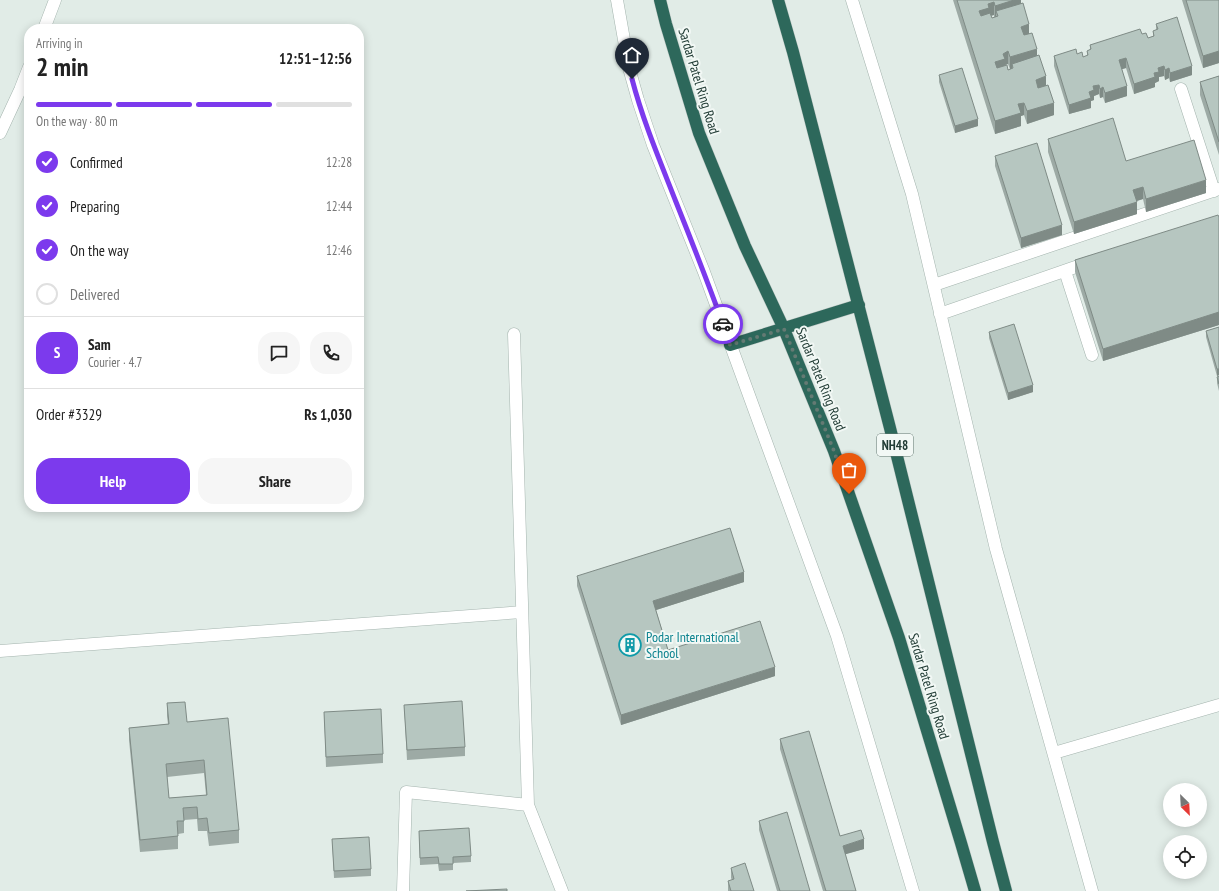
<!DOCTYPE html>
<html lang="en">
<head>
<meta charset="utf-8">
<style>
	:root { --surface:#fff; --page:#f6f6f6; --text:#222; --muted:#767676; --line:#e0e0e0; --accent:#7c3aed }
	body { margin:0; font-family:"PT Sans Narrow",sans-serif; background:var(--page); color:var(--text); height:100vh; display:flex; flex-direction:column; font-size:15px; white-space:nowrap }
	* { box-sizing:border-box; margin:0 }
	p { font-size:13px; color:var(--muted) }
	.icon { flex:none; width:22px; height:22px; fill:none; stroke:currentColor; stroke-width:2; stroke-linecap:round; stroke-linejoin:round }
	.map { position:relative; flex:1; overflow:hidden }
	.panel { position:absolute; left:24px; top:24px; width:340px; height:488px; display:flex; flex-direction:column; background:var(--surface); border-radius:16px; box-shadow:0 2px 10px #0003 }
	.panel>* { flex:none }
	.needle { width:26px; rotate:156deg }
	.buttons { position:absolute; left:1163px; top:783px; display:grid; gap:8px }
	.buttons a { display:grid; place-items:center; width:44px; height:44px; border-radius:50%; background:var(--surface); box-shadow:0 2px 10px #0003; font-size:20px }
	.pin { position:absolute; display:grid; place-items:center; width:34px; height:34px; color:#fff; margin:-41px -17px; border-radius:50% 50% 50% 0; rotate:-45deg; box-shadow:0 0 4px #0007 }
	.pin .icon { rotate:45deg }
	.courier { position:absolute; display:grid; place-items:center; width:40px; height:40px; margin:-20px; border:3px solid #7c3aed; border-radius:50%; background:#fff; color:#222; box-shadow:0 1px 5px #0007 }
	.head em { font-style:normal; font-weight:600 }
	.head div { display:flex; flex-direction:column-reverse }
	.head { display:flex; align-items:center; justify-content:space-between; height:68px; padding:0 12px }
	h1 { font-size:26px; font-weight:600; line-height:30px }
	.bar { display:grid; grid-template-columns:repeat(4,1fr); gap:6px 4px; align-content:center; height:48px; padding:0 12px }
	.bar i { height:5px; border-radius:3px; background:var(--line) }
	.bar .on { background:var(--accent) }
	.bar p { grid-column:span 4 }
	.line { display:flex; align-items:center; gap:10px; padding:0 12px; border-top:1px solid var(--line) }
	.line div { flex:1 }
	.round { display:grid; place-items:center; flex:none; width:42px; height:42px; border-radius:16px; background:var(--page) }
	ol { padding:0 12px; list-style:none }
	li { display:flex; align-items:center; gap:12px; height:44px }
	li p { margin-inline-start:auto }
	li .icon { padding:4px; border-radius:50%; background:var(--accent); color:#fff; stroke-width:4 }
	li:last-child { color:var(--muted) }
	li i { width:22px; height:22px; border:2px solid var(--line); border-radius:50% }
	.cta { display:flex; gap:8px; margin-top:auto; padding:8px 12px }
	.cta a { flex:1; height:46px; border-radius:16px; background:var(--accent); color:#fff; font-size:16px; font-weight:600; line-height:46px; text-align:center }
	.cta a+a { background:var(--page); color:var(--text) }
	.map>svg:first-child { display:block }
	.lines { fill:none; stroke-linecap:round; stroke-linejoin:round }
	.minor-casing { stroke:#a4b4ae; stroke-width:13 }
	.highway-casing { stroke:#c1c8c6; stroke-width:13 }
	.minor { stroke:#fff; stroke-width:12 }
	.highway { stroke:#2d685b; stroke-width:12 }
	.wall { fill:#9daaa5; fill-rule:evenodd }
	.shaded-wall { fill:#7f8b86 }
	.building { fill:#b6c6c0; stroke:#7f8b86; fill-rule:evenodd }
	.done { stroke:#647a73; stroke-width:4; stroke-dasharray:0 7.2 }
	.route { stroke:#7c3aed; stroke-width:5 }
	.labels { text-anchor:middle; stroke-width:4; stroke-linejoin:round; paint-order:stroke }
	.shield { fill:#f2f8f5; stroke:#60746f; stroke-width:1 }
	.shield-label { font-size:13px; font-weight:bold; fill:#213c35 }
	.street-label { font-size:14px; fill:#213c35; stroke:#f2f8f5 }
	.culture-label { font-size:14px; fill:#0d838f; stroke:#f2f8f5; text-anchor:start }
</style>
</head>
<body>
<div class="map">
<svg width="1219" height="891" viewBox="0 0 1219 891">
	<rect width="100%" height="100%" fill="#e1ece7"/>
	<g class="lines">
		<!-- minor casing -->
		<g class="minor-casing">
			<path id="minor" d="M617,0L629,68L638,100L653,145L704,272L837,636L913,891
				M852,0L912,194L996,549L1092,891
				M44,29L55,0
				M1181,89L1214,191
				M0,133L20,90L29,67
				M1065,271L1092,355
				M934,285L1219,189
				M940,314L1090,262
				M514,334L528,805L562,891
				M0,651L522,612
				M1054,753L1219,705
				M403,891L406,792L528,805"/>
		</g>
		<!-- highway casing -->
		<g class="highway-casing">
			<path id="highway" d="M660,0L666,24L699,133L745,246L784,329L834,451L899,638L961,843L975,891
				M778,0L793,52L890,428L993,842L1006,891
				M730,345L859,305"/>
		</g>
		<!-- minor -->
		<use href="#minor" class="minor"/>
		<!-- highway -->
		<use href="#highway" class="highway"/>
	</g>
	<!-- wall -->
	<path class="wall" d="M953,0H1021V4L1029,34L1037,56L1054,115L1027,124L1024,115L1021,116V126L995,134ZM994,15V17L992,18L991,16ZM1008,64L1010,69L1008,70L1005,65Z
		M1182,0H1219V63L1203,68Z
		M1156,24L1192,75L1170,82L1169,78L1165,80L1164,76L1159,77V81L1155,83V87L1134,94L1126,68L1122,69L1127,96L1105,103L1103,97L1100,98L1099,94L1094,96V100L1091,101V108L1069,114L1054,66V56L1077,54L1083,57L1087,56V51L1090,50V45L1142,34L1148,38L1153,36V31L1156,30Z
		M939,75L978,126L955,133L939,82Z
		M1219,76V155L1200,95V82Z
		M1048,139L1126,161L1206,193L1146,212L1143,199L1137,201V214L1074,234L1048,152Z
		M995,156L1062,235L1021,248L995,166Z
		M1219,217V325L1103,361L1075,272V260Z
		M1219,327V375L1217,376L1206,337V331Z
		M989,332L1033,392L1008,400L989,338Z
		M1219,376V391L1217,383V377Z
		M577,576L744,582L656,610L668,650L775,676L621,725L577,586Z
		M167,703L187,722L239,830V843L209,846L207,831H198L197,819L184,820V833L178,834V849L140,852L129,740V728L168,724L167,716ZM204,773L206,795L169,798L167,777Z
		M404,705L465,747V756L407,760Z
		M324,712L383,754V763L326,767Z
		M780,739L840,836L864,849L845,854L856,891H823L780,749Z
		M759,821L810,891H777L759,830Z
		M419,831L471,856V862L453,863V870L439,871L438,864L420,865Z
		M332,839L371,869V876L334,878Z
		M731,868L754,891H728V881L732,880L731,878Z"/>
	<!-- shaded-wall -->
	<path class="shaded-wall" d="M1014,0H1021V10L996,11V18H995V6Z
		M994,2V15L989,16L979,23V11L988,4Z
		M1029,24V36L1021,39V27Z
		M1037,49V61L1012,64V69L1010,70V57Z
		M1008,51V64L1005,65V72L995,74V62L1003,54Z
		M1219,51V63L1203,68V56Z
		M1126,58V68L1119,70V60Z
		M1164,66V76L1159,77V81L1155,83V87L1134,94V84L1154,73L1158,68Z
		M1192,66V75L1170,82V73Z
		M1169,68V78L1165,80V70Z
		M1046,76V89L1036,92V80Z
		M1099,85V94L1094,96V100L1091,101V108L1069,114V105L1089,92L1093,86Z
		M1127,86V96L1105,103V93Z
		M1103,87V97L1100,98V89Z
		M1024,103V115L1021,116V126L995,134V121L1018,104Z
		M1054,103V115L1027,124V111Z
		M978,119V126L955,133V126Z
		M1206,180V193L1146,212V199Z
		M1143,187V199L1133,202V190Z
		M1137,202V214L1074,234V222Z
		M1062,225V235L1021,248V238Z
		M1219,312V325L1103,361V349Z
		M1217,369H1219V375L1217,376Z
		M1033,385V392L1008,400V393Z
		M744,572V582L653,611V601Z
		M775,667V676L621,725V715Z
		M864,839V849L843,855V846Z"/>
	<!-- building -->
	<path class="building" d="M957,0H1014L995,6L994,2L988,4L989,8L979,11L981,16L990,13L992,18L998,16L996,11L1023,3L1029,24L1021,27L1024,35L1032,33L1037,49L1010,57L1008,51L1003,54L1005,59L995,62L997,68L1007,65L1008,70L1013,68L1012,64L1039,55L1046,76L1036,80L1038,88L1048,85L1054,103L1027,111L1024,103L1018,104L1021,113L995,121Z
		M1186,0H1219V51L1203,56Z
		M1177,17L1192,66L1170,73L1169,68L1165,70L1164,66L1158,68L1159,72L1154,73L1155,77L1134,84L1126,58L1119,60L1127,86L1105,93L1103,87L1100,89L1099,85L1093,86L1094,90L1089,92L1091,98L1069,105L1054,56L1076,49L1077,54L1082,52L1083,57L1088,55L1087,51L1091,49L1090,45L1140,29L1142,34L1146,33L1148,38L1154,36L1153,31L1158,29L1156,24Z
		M962,68L978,119L955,126L939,75Z
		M1219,76V142L1200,82Z
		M1113,118L1126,161L1194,140L1206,180L1146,199L1143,187L1133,190L1137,202L1074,222L1048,139Z
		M1037,143L1062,225L1021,238L995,156Z
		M1218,215L1219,217V312L1103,349L1075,260Z
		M1014,324L1033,385L1008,393L989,332Z
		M1219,327V369H1217L1206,331Z
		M1219,376V384L1217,377Z
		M730,528L744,572L653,601L668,650L760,621L775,667L621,715L577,576Z
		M462,701L465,747L407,750L404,705Z
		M185,702L187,722L228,718L239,830L209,833L207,818L198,819L197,807L183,808L184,821H177L178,836L140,840L129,728L169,724L167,703ZM204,760L207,795L169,798L166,764Z
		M381,709L383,754L326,757L324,712Z
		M809,731L840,836L861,830L864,839L843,846L856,891H826L780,739Z
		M787,812L810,891H780L759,821Z
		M469,828L471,856L453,857V864H439L438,857L420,858L419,831Z
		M369,837L371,869L334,871L332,839Z
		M745,863L754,891H731L728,881L734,879L731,868Z
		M507,889V891H466Z"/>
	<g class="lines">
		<!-- done -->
		<path class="done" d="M723,324L730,345L784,329L834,451L849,494"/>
		<!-- route -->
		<path class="route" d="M632,79C643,121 660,161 676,202C692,242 708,283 723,324"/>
	</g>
	<!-- icons -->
	<defs>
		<g id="building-ring" transform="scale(1.15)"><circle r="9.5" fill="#f2f8f5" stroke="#0f9aa8" stroke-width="1.5"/><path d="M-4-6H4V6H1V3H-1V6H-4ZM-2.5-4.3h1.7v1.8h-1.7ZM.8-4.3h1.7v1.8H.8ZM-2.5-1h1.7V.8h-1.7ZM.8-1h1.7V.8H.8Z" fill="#0f9aa8"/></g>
	</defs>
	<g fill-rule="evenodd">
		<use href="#building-ring" x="630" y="645"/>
	</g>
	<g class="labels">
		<!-- shield labels -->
		<rect class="shield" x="877" y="434" width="36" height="22" rx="3"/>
		<g class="shield-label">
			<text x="895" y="450">NH48</text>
		</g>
		<!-- street labels -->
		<g class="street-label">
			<text transform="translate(699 81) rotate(73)" y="5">Sardar Patel Ring Road</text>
			<text transform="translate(821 379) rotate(68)" y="5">Sardar Patel Ring Road</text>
			<text transform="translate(929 686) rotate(73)" y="5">Sardar Patel Ring Road</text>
		</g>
		<!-- culture labels -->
		<g class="culture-label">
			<text x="646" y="642">Podar International<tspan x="646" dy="16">School</tspan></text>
		</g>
	</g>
</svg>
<div class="buttons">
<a><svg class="needle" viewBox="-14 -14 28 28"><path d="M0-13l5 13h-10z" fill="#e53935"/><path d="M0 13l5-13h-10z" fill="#767676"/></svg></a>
<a><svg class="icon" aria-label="locate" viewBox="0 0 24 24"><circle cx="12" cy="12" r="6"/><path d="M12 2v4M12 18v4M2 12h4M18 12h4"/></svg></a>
</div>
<div class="pin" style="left:849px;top:494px;background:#ea580c"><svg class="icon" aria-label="bag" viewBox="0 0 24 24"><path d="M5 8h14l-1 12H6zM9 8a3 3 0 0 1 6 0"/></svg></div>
<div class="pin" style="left:632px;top:79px;background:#1f2937"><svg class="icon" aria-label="home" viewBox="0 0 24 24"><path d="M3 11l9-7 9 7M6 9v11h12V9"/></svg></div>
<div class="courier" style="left:723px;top:324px"><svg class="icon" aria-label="car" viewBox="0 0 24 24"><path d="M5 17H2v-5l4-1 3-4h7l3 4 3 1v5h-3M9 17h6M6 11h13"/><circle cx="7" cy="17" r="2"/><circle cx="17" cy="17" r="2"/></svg></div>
<section class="panel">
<div class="head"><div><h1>2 min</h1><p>Arriving in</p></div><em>12:51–12:56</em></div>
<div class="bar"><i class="on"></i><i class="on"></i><i class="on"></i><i></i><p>On the way · 80 m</p></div>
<ol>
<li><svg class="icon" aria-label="check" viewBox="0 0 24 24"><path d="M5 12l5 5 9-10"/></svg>Confirmed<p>12:28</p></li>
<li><svg class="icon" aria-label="check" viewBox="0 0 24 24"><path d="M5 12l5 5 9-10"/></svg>Preparing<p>12:44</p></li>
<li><svg class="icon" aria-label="check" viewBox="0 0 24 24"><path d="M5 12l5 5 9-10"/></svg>On the way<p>12:46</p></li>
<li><i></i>Delivered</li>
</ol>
<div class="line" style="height:72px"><b class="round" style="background:var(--accent);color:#fff">S</b><div><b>Sam</b><p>Courier · 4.7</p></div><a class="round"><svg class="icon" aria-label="chat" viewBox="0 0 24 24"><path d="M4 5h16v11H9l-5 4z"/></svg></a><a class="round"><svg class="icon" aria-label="phone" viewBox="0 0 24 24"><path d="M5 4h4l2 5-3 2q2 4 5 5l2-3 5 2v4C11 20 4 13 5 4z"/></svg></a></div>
<div class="line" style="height:52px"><div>Order #3329</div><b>Rs 1,030</b></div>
<div class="cta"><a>Help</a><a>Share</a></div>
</section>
</div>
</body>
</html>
